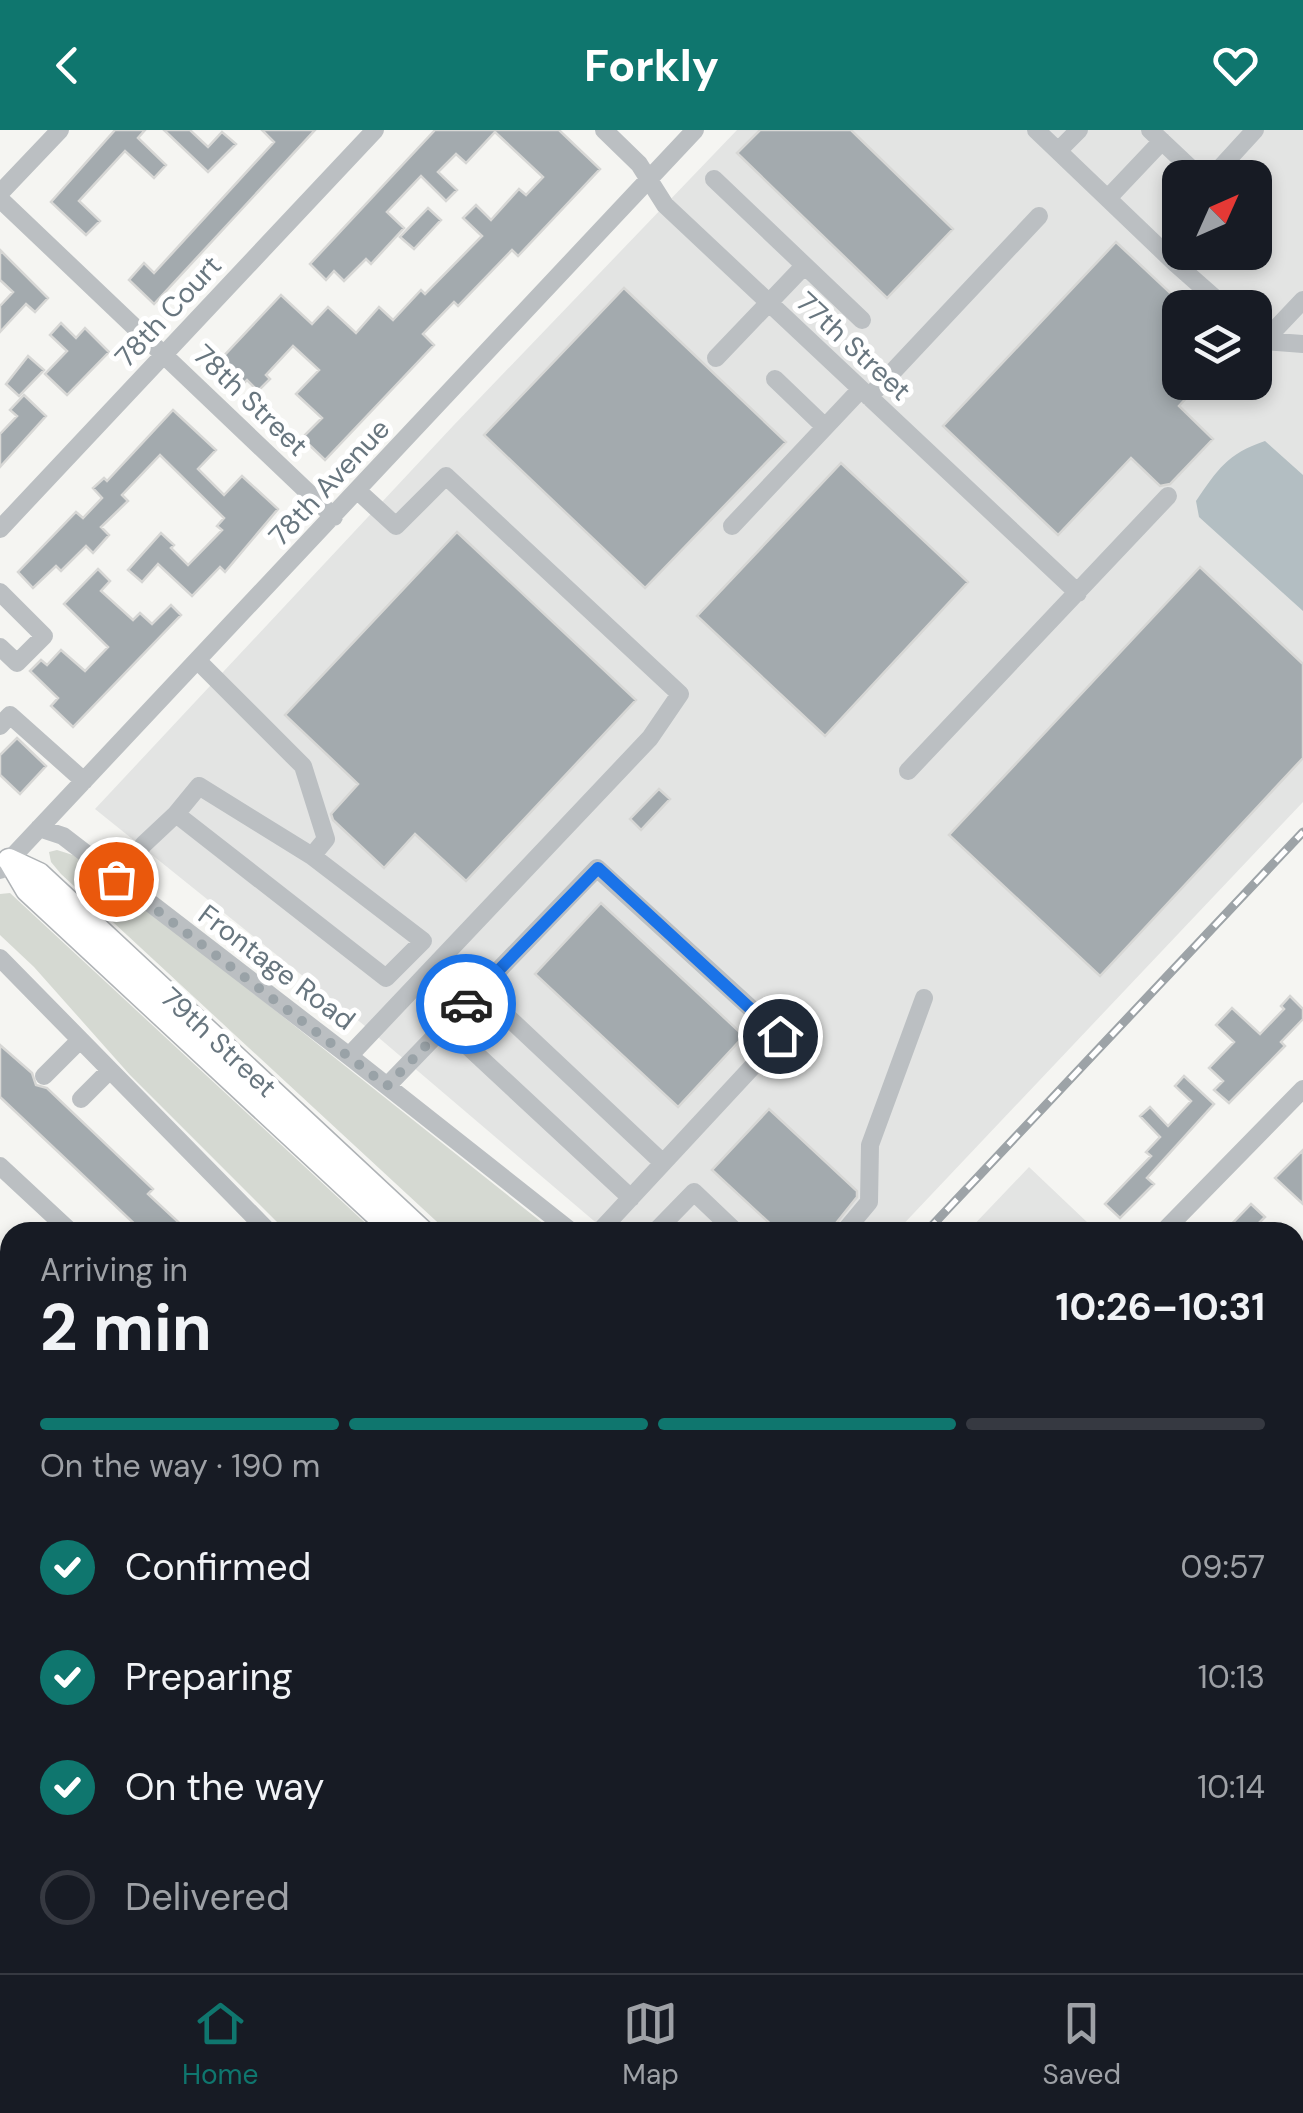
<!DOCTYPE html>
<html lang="en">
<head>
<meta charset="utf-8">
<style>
	:root { --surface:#171b24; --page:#20242c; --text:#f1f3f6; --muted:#9ea1a6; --line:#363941; --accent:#0f766e }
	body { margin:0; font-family:"DM Sans",sans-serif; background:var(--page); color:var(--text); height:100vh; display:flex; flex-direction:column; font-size:38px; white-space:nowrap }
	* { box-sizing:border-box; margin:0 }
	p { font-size:32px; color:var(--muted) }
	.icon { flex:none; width:55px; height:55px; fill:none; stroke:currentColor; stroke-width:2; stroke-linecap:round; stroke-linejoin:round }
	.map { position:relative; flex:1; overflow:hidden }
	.details { position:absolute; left:0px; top:1092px; width:1305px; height:752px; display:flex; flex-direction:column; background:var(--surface); border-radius:30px 30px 0 0; box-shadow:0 5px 15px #0003 }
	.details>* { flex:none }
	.needle { width:65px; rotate:45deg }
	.tools { position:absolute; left:1162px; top:30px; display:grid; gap:20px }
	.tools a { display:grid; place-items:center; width:110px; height:110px; border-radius:20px; background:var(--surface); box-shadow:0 5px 15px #0003; font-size:50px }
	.pin { position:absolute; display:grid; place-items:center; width:85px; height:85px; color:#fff; margin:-42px; border:5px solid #fff; border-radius:50%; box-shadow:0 2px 10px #0007 }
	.courier { position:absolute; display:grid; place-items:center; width:100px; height:100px; margin:-50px; border:8px solid #1a73e8; border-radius:50%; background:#fff; color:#222; box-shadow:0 2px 12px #0007 }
	.overview em { font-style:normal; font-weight:700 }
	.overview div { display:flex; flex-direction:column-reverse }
	.overview { display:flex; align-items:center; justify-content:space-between; height:170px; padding:0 40px }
	h1 { font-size:65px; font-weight:700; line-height:75px }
	.bar { display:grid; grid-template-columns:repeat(4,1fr); gap:15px 10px; align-content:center; height:120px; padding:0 40px }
	.bar i { height:12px; border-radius:8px; background:var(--line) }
	.bar .active { background:var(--accent) }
	.bar p { grid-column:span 4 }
	ol { padding:0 40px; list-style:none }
	li { display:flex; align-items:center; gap:30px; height:110px }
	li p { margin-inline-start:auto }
	li .icon { padding:10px; border-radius:50%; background:var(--accent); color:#fff; stroke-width:4 }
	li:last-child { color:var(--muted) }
	li i { width:55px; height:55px; border:5px solid var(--line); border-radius:50% }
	header { display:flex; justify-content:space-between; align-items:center; height:130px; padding:0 40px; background:var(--accent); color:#fff; font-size:45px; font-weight:700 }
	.tab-bar { display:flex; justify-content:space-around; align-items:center; height:140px; border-top:2px solid var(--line); background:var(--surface); font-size:28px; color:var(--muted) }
	.tab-bar a { display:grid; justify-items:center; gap:5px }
	.tab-bar .active { color:var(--accent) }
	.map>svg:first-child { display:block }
	.built { fill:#e3e4e3; fill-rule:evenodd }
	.green { fill:#d5d9d2 }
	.water { fill:#b3bec2 }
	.building { fill:#a3aaae; stroke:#d7d7d5; stroke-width:2.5 }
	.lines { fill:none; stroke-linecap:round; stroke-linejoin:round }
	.major-casing { stroke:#afb3b6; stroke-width:25 }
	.minor { stroke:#bbbfc2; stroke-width:18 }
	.major { stroke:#fff; stroke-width:22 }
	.rail-casing { stroke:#9da3a7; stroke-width:9 }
	.rail { stroke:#fff; stroke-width:5; stroke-dasharray:15; stroke-linecap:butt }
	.done { stroke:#99a2a7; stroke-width:10; stroke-dasharray:0 18 }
	.route { stroke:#1a73e8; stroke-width:12 }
	.labels { text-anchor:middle; stroke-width:10; stroke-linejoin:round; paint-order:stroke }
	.street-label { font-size:28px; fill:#68767f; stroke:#fff }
</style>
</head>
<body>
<header><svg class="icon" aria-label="back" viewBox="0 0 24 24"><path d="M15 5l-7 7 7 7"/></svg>Forkly<svg class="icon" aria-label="heart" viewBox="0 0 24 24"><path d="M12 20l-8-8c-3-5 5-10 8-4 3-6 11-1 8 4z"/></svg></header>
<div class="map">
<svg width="1303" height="1843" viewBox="0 0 1303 1843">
	<rect width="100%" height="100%" fill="#f5f5f2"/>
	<!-- built -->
	<path class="built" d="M737,0H1303V672L896,1102H607L365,896L95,679L453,296ZM1180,48H1255V122H1180ZM1180,178H1255V252H1180Z
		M1029,1037L1089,1094L1087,1102H967Z
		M1295,1343L1303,1351V1672L1295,1680Z
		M10,1540V1835H214L207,1843H0V1551Z"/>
	<!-- green -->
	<path class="green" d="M57,720L76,726L164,792L554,1102H448L61,744L51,732L49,722Z
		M10,763L375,1102H287L130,945L34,837L0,805V764Z"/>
	<!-- water -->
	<path class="water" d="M1265,311L1303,345V481L1199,387L1196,371C1218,339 1227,324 1265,311Z"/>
	<!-- building -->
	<path class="building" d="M115,0H145L138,8L166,35L154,48L125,21L79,71L100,91L86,105L51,72Z
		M164,0H190L208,17L222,2L236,14L208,42Z
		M262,0H315L154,174L129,150L144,133L154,143L274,12Z
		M435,0H559L600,39L518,126L512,120L458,176L454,172L423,204L434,215L325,330L302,308L322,288L296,264L319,240L293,216L266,245L270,249L258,261L247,250L244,253L220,230L281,165L312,194L328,177L356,203L379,177L393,190L421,160L425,164L482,106L463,88L476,75L491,90L519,59L526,65L543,47L495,2L466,33L456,24L438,42L457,60L446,71L421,46L387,82L404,98L371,134L366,129L344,151L334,141L326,150L310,134Z
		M760,0H851L953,99L887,168L737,23Z
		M428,78L441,90L414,119L400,107Z
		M1116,112L1180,172V252H1201L1179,276L1213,309L1170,354L1160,356L1131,328L1058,405L943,296Z
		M0,120L48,168L35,182L26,174L0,202V176L13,162L0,150Z
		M624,158L786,312L645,458L484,305Z
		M61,193L76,208L85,198L109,222L67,265L45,244L67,221L50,205Z
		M28,226L44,240L19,266L6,254Z
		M24,265L46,286L0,337V304L17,286L10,280Z
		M173,280L216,320L198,339L224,365L242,346L278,379L225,442L220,437L192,466L158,434L142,452L128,440L161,403L174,415L171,418L188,435L222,400L217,396L224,388L160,325L122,365L128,371L101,397L109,405L93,423L86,416L61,441L56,436L33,458L18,442L76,382L83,388L102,368L93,358L104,348L107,351Z
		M841,333L968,452L825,606L697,486Z
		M457,402L636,570L466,751L415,704L384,738L333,690L331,684L358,654L285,585Z
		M1200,437L1303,534V628L1100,846L949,705Z
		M98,439L110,451L101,461L133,490L140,483L152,494L171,475L181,485L73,597L51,576L58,568L30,541L41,530L47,535L61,520L85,541L108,517L64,474Z
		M17,608L46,636L20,664L0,645V625Z
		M659,659L670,669L641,700L630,689Z
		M601,773L744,906L678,977L535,844Z
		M1290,866L1303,879V889L1281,912L1285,916L1229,973L1214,960L1223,951L1209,938L1234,912L1216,895L1232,878L1260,904L1284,879L1281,876Z
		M0,915L32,943L36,955L47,958L153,1059L148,1064L189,1102H143L0,967Z
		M1184,946L1214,974L1147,1048L1154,1054L1120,1088L1105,1074L1151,1026L1146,1022L1160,1007L1140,986L1150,977L1168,996L1191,971L1175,956Z
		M769,979L857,1061V1067L829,1102H779L712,1040Z
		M1303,1020V1074L1275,1048Z
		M1251,1074L1265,1087L1250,1102H1224Z"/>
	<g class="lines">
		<!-- major casing -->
		<g class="major-casing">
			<path id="major" d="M9,730L39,744L423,1102
				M10,731L27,760L395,1102
				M1174,1835L1183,1843
				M1205,1835L1213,1843"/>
		</g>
		<!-- minor -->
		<path class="minor" d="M604,0L639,34L665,75L1078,463
			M1036,0L1058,21L1079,0
			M1150,0L1201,48
			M1058,21L1175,133L1185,122
			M1211,48L1255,0
			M714,49L862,190
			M0,63L60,0
			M1108,68L1162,11
			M0,69L334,387
			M1175,133L1226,178
			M1255,203L1264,211L1303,214
			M1264,211L1303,170
			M716,228L804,136
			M775,249L825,297
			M869,267L1039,86
			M732,396L861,259
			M0,399L375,0
			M0,462L44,506L17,533L0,517
			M0,596L10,585L84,651
			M908,641L1168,366
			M176,684L199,656L312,726
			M39,698L63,706L349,926L572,1102
			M0,740L695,0
			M116,749L144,714L176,684L386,848L423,811L312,726L326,709L303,636L198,531
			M0,828L269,1102
			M479,860L663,1033
			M445,895L631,1068
			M349,926L650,608L680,564L446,346L396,396L358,361
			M44,946L80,910
			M387,956L597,738L781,906L599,1102
			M81,969L110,940
			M0,1036L71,1102
			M655,1102L694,1062L736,1102
			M844,1102L869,1072L870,1015L924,868
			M1163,1102L1303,959
			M1295,1319L1303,1327
			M0,1357L10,1366
			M0,1596L10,1579
			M1295,1651L1303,1642
			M1295,1705L1303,1697
			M0,1800L10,1810
			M37,1835L46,1843
			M650,1835L655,1843
			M928,1835L937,1843
			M983,1835L992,1843
			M1076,1835L1085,1843
			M1295,1835L1302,1843
			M762,1843L772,1835"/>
		<!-- major -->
		<use href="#major" class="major"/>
		<!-- rail casing -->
		<g class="rail-casing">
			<path id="rail" d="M926,1102L1303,702
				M190,1843L196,1835
				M242,1843L249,1835"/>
		</g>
		<!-- rail -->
		<use href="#rail" class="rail"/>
	</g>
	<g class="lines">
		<!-- done -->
		<path class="done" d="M116,749L387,956L466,874"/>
		<!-- route -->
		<path class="route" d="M466,874L598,738L780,906"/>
	</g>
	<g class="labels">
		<!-- street labels -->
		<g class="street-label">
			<text transform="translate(168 181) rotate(-47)" y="10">78th Court</text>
			<text transform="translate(854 216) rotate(43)" y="10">77th Street</text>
			<text transform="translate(251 270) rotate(44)" y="10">78th Street</text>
			<text transform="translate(329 352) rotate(-47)" y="10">78th Avenue</text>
			<text transform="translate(277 837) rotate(37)" y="10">Frontage Road</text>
			<text transform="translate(219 912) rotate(43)" y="10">79th Street</text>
		</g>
	</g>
</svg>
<div class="tools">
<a><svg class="needle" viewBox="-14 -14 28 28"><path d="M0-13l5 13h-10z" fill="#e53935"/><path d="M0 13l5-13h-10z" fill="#9ea1a6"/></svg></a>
<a><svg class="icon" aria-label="layers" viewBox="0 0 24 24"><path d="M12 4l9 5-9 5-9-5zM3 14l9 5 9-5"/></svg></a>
</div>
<div class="pin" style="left:116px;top:749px;background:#ea580c"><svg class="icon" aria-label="bag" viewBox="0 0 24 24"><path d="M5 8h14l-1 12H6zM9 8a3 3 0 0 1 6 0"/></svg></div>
<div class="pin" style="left:780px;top:906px;background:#1f2937"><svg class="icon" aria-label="home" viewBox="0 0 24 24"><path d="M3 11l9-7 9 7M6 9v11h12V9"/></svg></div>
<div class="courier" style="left:466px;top:874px"><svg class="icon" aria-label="car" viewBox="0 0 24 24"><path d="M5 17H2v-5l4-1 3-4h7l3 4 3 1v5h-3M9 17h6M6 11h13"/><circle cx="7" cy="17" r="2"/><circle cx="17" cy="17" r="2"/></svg></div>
<section class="details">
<div class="overview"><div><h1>2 min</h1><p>Arriving in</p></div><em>10:26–10:31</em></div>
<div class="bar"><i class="active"></i><i class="active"></i><i class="active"></i><i></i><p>On the way · 190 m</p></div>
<ol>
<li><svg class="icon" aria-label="check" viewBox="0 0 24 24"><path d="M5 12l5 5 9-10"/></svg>Confirmed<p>09:57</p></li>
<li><svg class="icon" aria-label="check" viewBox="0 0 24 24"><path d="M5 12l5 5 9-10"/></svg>Preparing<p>10:13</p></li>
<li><svg class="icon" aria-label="check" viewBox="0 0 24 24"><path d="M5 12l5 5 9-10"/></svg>On the way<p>10:14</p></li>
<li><i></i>Delivered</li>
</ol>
</section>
</div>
<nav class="tab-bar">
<a class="active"><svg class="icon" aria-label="home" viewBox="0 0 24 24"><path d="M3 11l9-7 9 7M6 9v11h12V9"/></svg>Home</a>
<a><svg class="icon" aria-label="map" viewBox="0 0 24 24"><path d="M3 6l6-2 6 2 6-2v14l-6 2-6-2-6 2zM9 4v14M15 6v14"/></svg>Map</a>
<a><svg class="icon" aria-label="saved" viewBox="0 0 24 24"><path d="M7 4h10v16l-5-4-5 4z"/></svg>Saved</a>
</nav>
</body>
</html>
